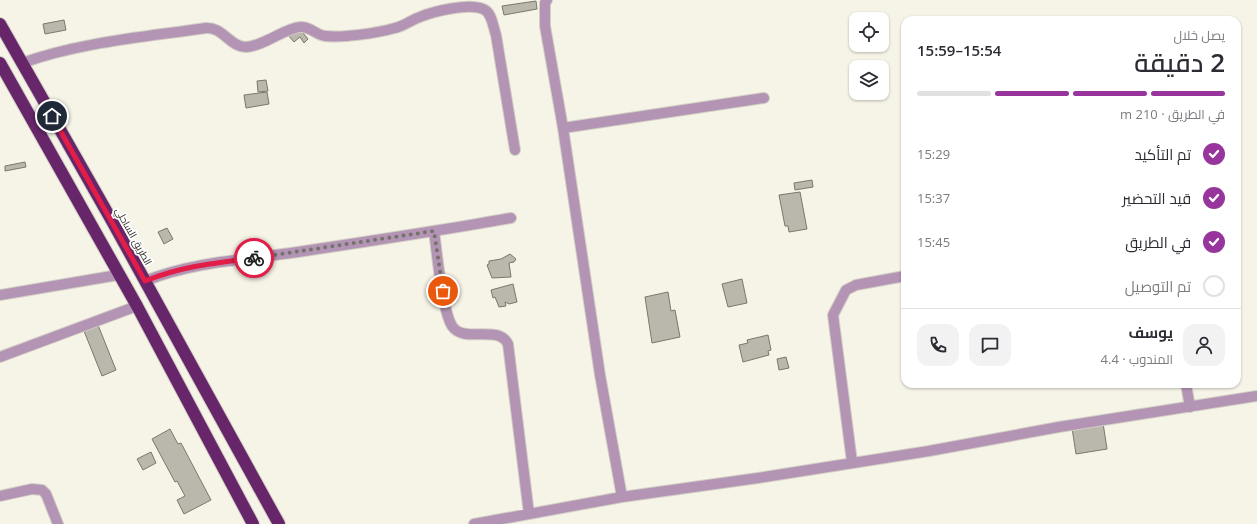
<!DOCTYPE html>
<html lang="ar">
<head>
<meta charset="utf-8">
<style>
	:root { --surface:#fff; --page:#f2f2f3; --text:#2b2b33; --muted:#7c7c81; --line:#e1e1e2; --accent:#97359c }
	body { margin:0; font-family:"Open Sans",Cairo,sans-serif; background:var(--page); color:var(--text); direction:rtl; height:100vh; display:flex; flex-direction:column; font-size:15px; white-space:nowrap }
	* { box-sizing:border-box; margin:0 }
	p { font-size:13px; color:var(--muted) }
	.icon { flex:none; width:22px; height:22px; fill:none; stroke:currentColor; stroke-width:2; stroke-linecap:round; stroke-linejoin:round }
	.map { position:relative; flex:1; overflow:hidden; direction:ltr }
	.panel { position:absolute; left:901px; top:16px; width:340px; height:372px; display:flex; flex-direction:column; background:var(--surface); border-radius:12px; box-shadow:0 1px 3px #0004; direction:rtl }
	.panel>* { flex:none }
	.tools { position:absolute; left:849px; top:12px; display:grid; gap:8px }
	.tools a { display:grid; place-items:center; width:40px; height:40px; border-radius:8px; background:var(--surface); box-shadow:0 1px 3px #0004; font-size:20px }
	.pin { position:absolute; display:grid; place-items:center; width:34px; height:34px; color:#fff; margin:-17px; border:2px solid #fff; border-radius:50%; box-shadow:0 1px 4px #0007 }
	.courier { position:absolute; display:grid; place-items:center; width:40px; height:40px; margin:-20px; border:3px solid #e11d48; border-radius:50%; background:#fff; color:#222; box-shadow:0 1px 5px #0007 }
	.summary em { font-style:normal; font-weight:600 }
	.summary div { display:flex; flex-direction:column-reverse }
	.summary { display:flex; align-items:center; justify-content:space-between; height:68px; padding:0 16px }
	h1 { font-size:26px; font-weight:600; line-height:30px }
	.bar { display:grid; grid-template-columns:repeat(4,1fr); gap:6px 4px; align-content:center; height:48px; padding:0 16px }
	.bar i { height:5px; border-radius:3px; background:var(--line) }
	.bar .current { background:var(--accent) }
	.bar p { grid-column:span 4 }
	.line { display:flex; align-items:center; gap:10px; padding:0 16px; border-top:1px solid var(--line) }
	.line div { flex:1 }
	.round { display:grid; place-items:center; flex:none; width:42px; height:42px; border-radius:12px; background:var(--page) }
	ol { padding:0 16px; list-style:none }
	li { display:flex; align-items:center; gap:12px; height:44px }
	li p { margin-inline-start:auto }
	li .icon { padding:4px; border-radius:50%; background:var(--accent); color:#fff; stroke-width:4 }
	li:last-child { color:var(--muted) }
	li i { width:22px; height:22px; border:2px solid var(--line); border-radius:50% }
	.map>svg:first-child { display:block }
	.building { fill:#bab7ac; stroke:#7a786d }
	.lines { fill:none; stroke-linecap:round; stroke-linejoin:round }
	.minor-casing { stroke:#d2cfc5; stroke-width:12 }
	.highway-casing { stroke:#d2cfc5; stroke-width:14 }
	.minor { stroke:#b494b4; stroke-width:10 }
	.highway { stroke:#662669; stroke-width:12 }
	.done { stroke:#74726b; stroke-width:4; stroke-dasharray:0 7.2 }
	.route { stroke:#e11d48; stroke-width:5 }
	.labels { text-anchor:middle; stroke-width:3.5; stroke-linejoin:round; paint-order:stroke }
	.street-label { font-size:10px; fill:#2e2d28; stroke:#fff }
</style>
</head>
<body>
<div class="map">
<svg width="1257" height="524" viewBox="0 0 1257 524">
	<rect width="100%" height="100%" fill="#f6f3e7"/>
	<!-- building -->
	<path class="building" d="M536,1L537,9L504,15L502,6Z
		M64,20L66,30L45,34L43,24Z
		M298,27L308,39L304,43L300,37L294,42L288,35Z
		M266,80L268,91L258,92L257,81Z
		M267,92L269,104L246,108L244,95Z
		M25,162L26,167L5,171V166Z
		M812,180L813,187L795,190L794,183Z
		M800,192L807,229L789,232L788,226H785L779,195Z
		M167,228L173,239L164,244L158,232Z
		M510,254L516,259L514,262L509,263L511,277L492,278L487,265L489,264V261L501,259Z
		M742,279L747,303L728,307L722,284Z
		M513,284L517,302L509,304L505,302L506,306L499,307L495,297L493,298L491,290Z
		M668,292L671,311L675,310L680,337L652,343L645,297Z
		M98,325L116,370L102,376L84,331Z
		M768,335L771,350L768,351L769,355L743,362L739,345L748,343L747,340Z
		M786,357L789,368L779,370L777,359Z
		M1103,423L1107,449L1076,454L1072,428Z
		M170,429L178,444L181,443L211,500L184,514L177,500L185,496L177,481L175,482L152,439Z
		M151,452L156,463L143,470L137,459Z"/>
	<g class="lines">
		<!-- minor casing -->
		<g class="minor-casing">
			<path id="minor" d="M547,0L545,3V26L563,128L600,375L622,497
				M22,63C81,42 145,37 206,28C223,27 230,47 246,47C264,46 285,28 300,27C310,26 316,35 325,36C344,38 377,33 395,28C404,26 411,20 420,17C434,11 469,3 483,9C492,12 493,27 496,35L515,150
				M563,128L764,98
				M434,231C437,253 442,310 452,326C464,344 498,324 508,344L529,514
				M145,281C192,262 242,260 291,253C365,242 438,231 511,218
				M0,295L118,275
				M0,357L137,306
				M1186,384L1190,407
				M852,462L833,315L846,290L856,285L905,276
				M0,496L32,489L42,490L46,494L58,524
				M474,524L622,497L758,478L929,451L1059,427L1257,396"/>
		</g>
		<!-- highway casing -->
		<g class="highway-casing">
			<path id="highway" d="M0,24L112,221L279,524
				M0,63L137,306L253,524"/>
		</g>
		<!-- minor -->
		<use href="#minor" class="minor"/>
		<!-- highway -->
		<use href="#highway" class="highway"/>
	</g>
	<g class="lines">
		<!-- done -->
		<path class="done" d="M254,258L434,231L443,291"/>
		<!-- route -->
		<path class="route" d="M52,116L145,281C182,266 215,263 254,258"/>
	</g>
	<g class="labels">
		<!-- street labels -->
		<g class="street-label">
			<text transform="translate(134 236) rotate(61)" y="4">الطريق الساحلي</text>
		</g>
	</g>
</svg>
<div class="tools">
<a><svg class="icon" aria-label="locate" viewBox="0 0 24 24"><circle cx="12" cy="12" r="6"/><path d="M12 2v4M12 18v4M2 12h4M18 12h4"/></svg></a>
<a><svg class="icon" aria-label="layers" viewBox="0 0 24 24"><path d="M12 4l9 5-9 5-9-5zM3 14l9 5 9-5"/></svg></a>
</div>
<div class="pin" style="left:443px;top:291px;background:#ea580c"><svg class="icon" aria-label="bag" viewBox="0 0 24 24"><path d="M5 8h14l-1 12H6zM9 8a3 3 0 0 1 6 0"/></svg></div>
<div class="pin" style="left:52px;top:116px;background:#1f2937"><svg class="icon" aria-label="home" viewBox="0 0 24 24"><path d="M3 11l9-7 9 7M6 9v11h12V9"/></svg></div>
<div class="courier" style="left:254px;top:258px"><svg class="icon" aria-label="bike" viewBox="0 0 24 24"><circle cx="6" cy="16" r="4"/><circle cx="18" cy="16" r="4"/><path d="M6 16l4-8h5l3 8M10 8l3 8H6M13 5h3"/></svg></div>
<section class="panel">
<div class="summary"><div><h1>2 دقيقة</h1><p>يصل خلال</p></div><em>15:54–15:59</em></div>
<div class="bar"><i class="current"></i><i class="current"></i><i class="current"></i><i></i><p>في الطريق · 210 m</p></div>
<ol>
<li><svg class="icon" aria-label="check" viewBox="0 0 24 24"><path d="M5 12l5 5 9-10"/></svg>تم التأكيد<p>15:29</p></li>
<li><svg class="icon" aria-label="check" viewBox="0 0 24 24"><path d="M5 12l5 5 9-10"/></svg>قيد التحضير<p>15:37</p></li>
<li><svg class="icon" aria-label="check" viewBox="0 0 24 24"><path d="M5 12l5 5 9-10"/></svg>في الطريق<p>15:45</p></li>
<li><i></i>تم التوصيل</li>
</ol>
<div class="line" style="height:72px"><a class="round"><svg class="icon" aria-label="person" viewBox="0 0 24 24"><circle cx="12" cy="8" r="4"/><path d="M4 21q1-7 8-7t8 7"/></svg></a><div><b>يوسف</b><p>المندوب · 4.4</p></div><a class="round"><svg class="icon" aria-label="chat" viewBox="0 0 24 24"><path d="M4 5h16v11H9l-5 4z"/></svg></a><a class="round"><svg class="icon" aria-label="phone" viewBox="0 0 24 24"><path d="M5 4h4l2 5-3 2q2 4 5 5l2-3 5 2v4C11 20 4 13 5 4z"/></svg></a></div>
</section>
</div>
</body>
</html>
